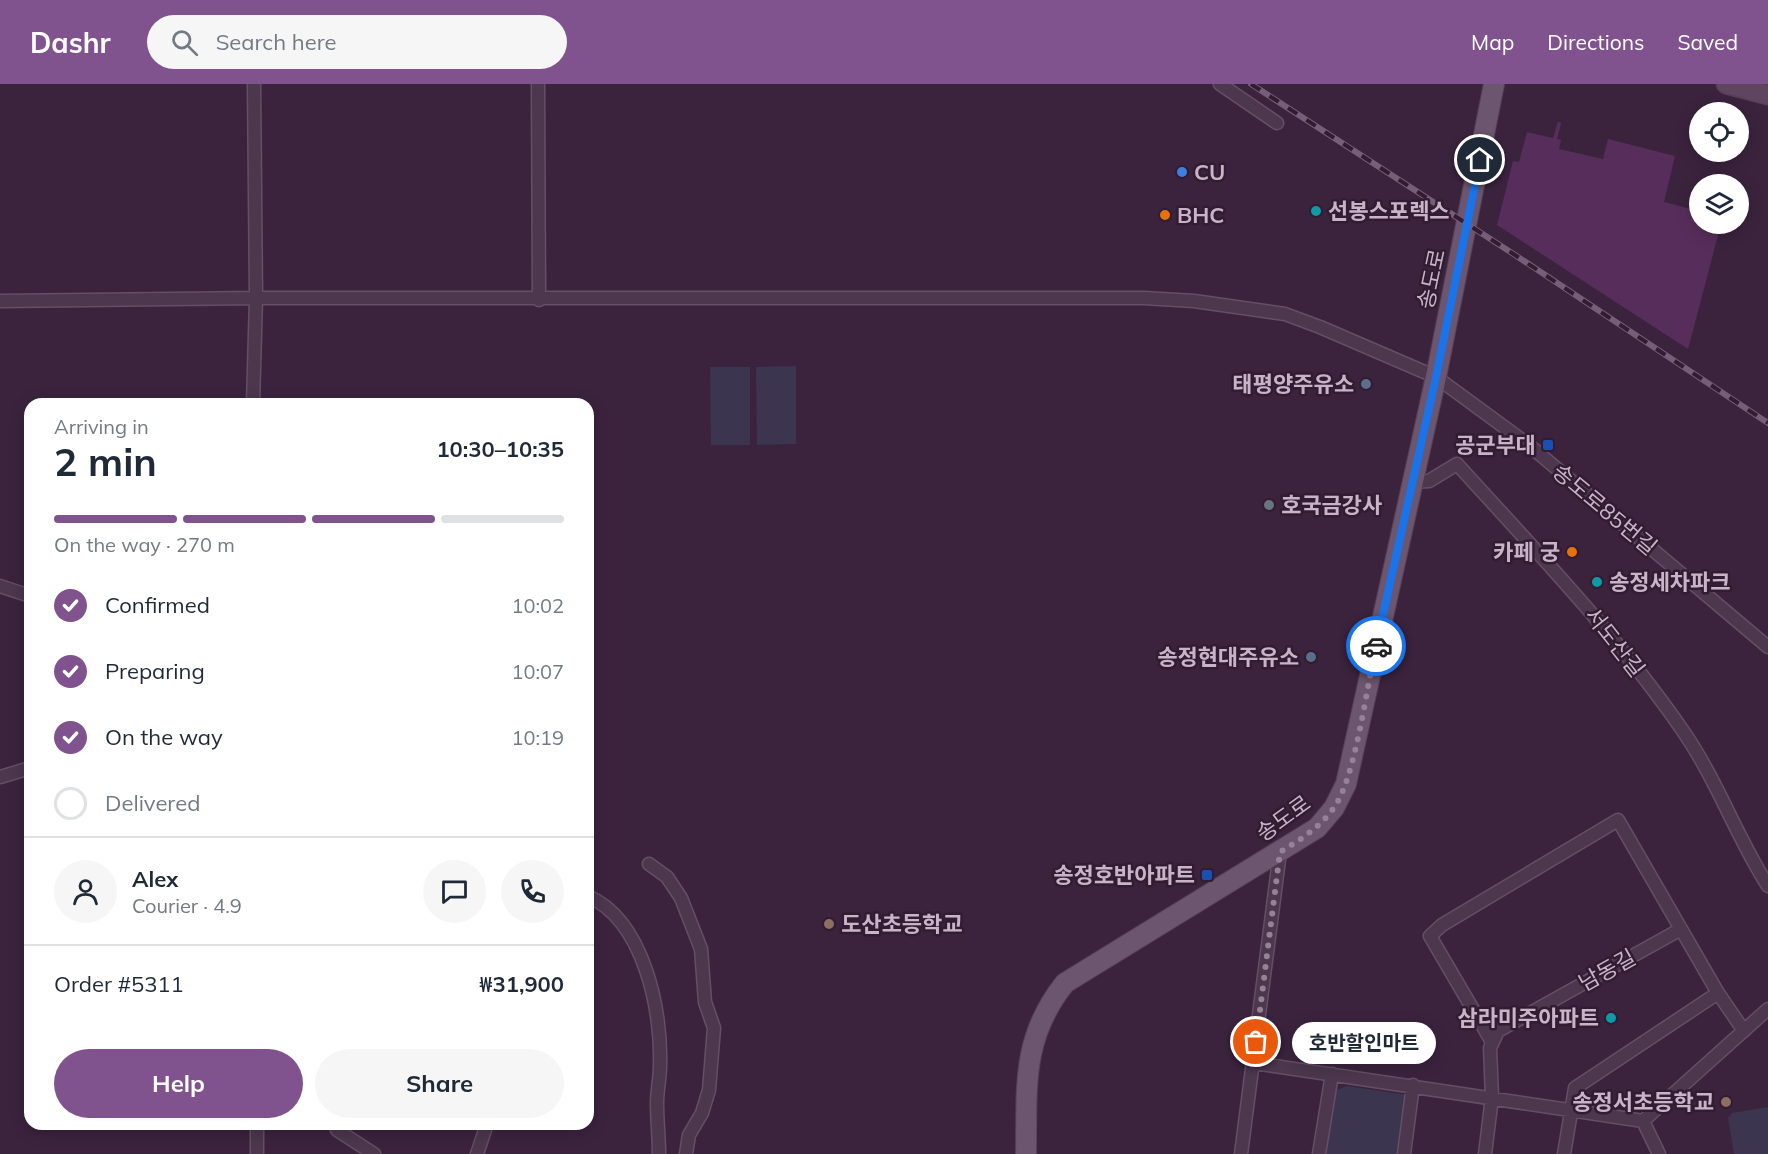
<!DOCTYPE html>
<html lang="en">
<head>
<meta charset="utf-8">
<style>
	:root { --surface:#fff; --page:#f6f6f7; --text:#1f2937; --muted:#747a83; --line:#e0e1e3; --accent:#80538f }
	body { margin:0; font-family:Mulish,"Noto Sans KR",sans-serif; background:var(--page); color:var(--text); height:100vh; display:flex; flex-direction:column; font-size:22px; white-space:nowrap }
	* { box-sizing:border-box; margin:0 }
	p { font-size:20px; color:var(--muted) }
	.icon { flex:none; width:33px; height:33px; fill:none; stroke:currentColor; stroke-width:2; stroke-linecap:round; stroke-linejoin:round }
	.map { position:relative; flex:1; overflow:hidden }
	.side { position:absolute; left:24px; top:314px; width:570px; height:732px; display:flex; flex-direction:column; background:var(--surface); border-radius:18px; box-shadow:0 3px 15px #0003 }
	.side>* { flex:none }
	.tools { position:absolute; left:1689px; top:18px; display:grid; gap:12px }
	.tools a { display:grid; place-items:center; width:60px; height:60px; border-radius:50%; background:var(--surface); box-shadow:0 3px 15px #0003; font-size:30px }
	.pin { position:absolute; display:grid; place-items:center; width:51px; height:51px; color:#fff; margin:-26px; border:3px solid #fff; border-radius:50%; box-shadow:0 2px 6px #0007 }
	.courier { position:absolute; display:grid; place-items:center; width:60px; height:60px; margin:-30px; border:4px solid #1a73e8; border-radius:50%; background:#fff; color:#222; box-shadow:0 2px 8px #0007 }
	.bubble { position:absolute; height:42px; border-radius:21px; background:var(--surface); box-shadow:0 3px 15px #0003; font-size:20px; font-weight:700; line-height:42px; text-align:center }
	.head em { font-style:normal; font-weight:700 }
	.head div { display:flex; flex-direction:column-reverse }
	.head { display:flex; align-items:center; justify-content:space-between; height:102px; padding:0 30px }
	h1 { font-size:39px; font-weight:700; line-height:45px }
	.bar { display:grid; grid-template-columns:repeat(4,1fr); gap:9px 6px; align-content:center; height:72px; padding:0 30px }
	.bar i { height:8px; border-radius:4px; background:var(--line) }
	.bar .selected { background:var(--accent) }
	.bar p { grid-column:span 4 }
	.line { display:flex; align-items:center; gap:15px; padding:0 30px; border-top:2px solid var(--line) }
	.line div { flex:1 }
	.round { display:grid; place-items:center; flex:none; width:63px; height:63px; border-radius:32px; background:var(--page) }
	ol { padding:0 30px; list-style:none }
	li { display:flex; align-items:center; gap:18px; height:66px }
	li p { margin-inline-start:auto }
	li .icon { padding:6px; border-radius:50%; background:var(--accent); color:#fff; stroke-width:4 }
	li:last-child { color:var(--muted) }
	li i { width:33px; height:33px; border:3px solid var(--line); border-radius:50% }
	.cta { display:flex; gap:12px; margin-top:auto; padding:12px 30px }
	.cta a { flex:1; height:69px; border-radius:36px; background:var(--accent); color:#fff; font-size:24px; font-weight:700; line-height:69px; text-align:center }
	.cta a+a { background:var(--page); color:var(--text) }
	header { display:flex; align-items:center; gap:36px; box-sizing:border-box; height:84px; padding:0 30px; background:var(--accent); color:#fff }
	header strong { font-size:28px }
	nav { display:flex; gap:33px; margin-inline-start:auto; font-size:21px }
	.search { width:420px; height:54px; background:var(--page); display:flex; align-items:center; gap:15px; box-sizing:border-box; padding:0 21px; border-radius:33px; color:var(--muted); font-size:22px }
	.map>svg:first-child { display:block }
	.green { fill:#3b354f }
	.water { fill:#572e5b }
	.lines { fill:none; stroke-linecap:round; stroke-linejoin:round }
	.stream { stroke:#572e5b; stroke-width:4 }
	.street-casing { stroke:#644f66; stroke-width:15 }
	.secondary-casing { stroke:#554057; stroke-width:21 }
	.primary-casing { stroke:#554057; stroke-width:22 }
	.street { stroke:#4c374e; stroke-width:12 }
	.secondary { stroke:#604561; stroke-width:18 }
	.primary { stroke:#6c556e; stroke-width:20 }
	.rail-casing { stroke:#765d78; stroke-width:6 }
	.rail { stroke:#311c32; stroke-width:4; stroke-dasharray:11; stroke-linecap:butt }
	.done { stroke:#978198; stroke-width:6; stroke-dasharray:0 10.8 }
	.route { stroke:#1a73e8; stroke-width:8 }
	.shop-dot { fill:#3f7fe0; stroke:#311c32; stroke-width:2 }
	.culture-dot { fill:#0f9aa8; stroke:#311c32; stroke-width:2 }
	.food-dot { fill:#e8710a; stroke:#311c32; stroke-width:2 }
	.service-dot { fill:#5c6f8a; stroke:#311c32; stroke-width:2 }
	.transit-dot { fill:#1a4fb4; stroke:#311c32; stroke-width:2 }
	.worship-dot { fill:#6b7280; stroke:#311c32; stroke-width:2 }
	.education-dot { fill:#8d6e63; stroke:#311c32; stroke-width:2 }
	.labels { text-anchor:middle; stroke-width:5; stroke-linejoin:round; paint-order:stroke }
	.poi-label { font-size:22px; font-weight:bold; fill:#c8b3c9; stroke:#311c32; text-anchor:end }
	.street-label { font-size:22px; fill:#c8b3c9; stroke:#311c32 }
</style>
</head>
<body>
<header>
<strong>Dashr</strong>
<div class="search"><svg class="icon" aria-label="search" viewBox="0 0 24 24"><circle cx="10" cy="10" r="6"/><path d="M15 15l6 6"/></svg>Search here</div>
<nav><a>Map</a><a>Directions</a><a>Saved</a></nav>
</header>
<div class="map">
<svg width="1768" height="1070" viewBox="0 0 1768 1070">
	<rect width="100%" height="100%" fill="#3b233e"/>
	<!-- green -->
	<path class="green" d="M796,282V360L757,361L756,283Z
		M710,283H750V361H711Z
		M1347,1002L1408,1011L1398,1070H1324L1334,1007Z
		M1768,1023V1070H1734L1728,1034L1732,1029Z"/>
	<!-- water -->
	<path class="water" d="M1527,48L1561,56L1559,65L1603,75L1608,55L1675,72L1664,118L1699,127L1700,140H1721L1688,265L1497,141L1513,77L1519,78Z"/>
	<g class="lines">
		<!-- stream -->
		<path class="stream" d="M1555,55L1559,40"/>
		<!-- street casing -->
		<g class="street-casing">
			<path id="street" d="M538,0L539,216
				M1220,0L1277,39
				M0,217L256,214H1144L1194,217L1285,230L1320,243L1436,293L1530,362L1768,563
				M253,320L256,214L254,0
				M1411,398L1429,397L1457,380C1535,466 1616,550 1683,647C1717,696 1736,752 1768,802
				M0,502L30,512
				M0,693L30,684
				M649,780L667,793L681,814L701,865L705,918L714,944L709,1006L702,1029L689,1051L686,1070
				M588,812C644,837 662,926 660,982C660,994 657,1007 657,1019C657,1036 659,1053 659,1070
				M1492,958L1430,852L1442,841L1618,736L1718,909L1744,947
				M1254,979L1643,1037L1659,1070
				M1643,1037L1768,925
				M257,1040V1070
				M337,1040V1046L374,1070
				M477,1070L487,1040
				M1241,1070L1280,768
				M1319,1070L1332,990
				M1404,1070L1413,1001
				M1485,1070L1492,1013L1490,964L1498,947L1681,845
				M1564,1070L1575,1004L1718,909"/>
		</g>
		<!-- secondary casing -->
		<g class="secondary-casing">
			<path id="secondary" d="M1726,0L1768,11"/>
		</g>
		<!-- primary casing -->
		<g class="primary-casing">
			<path id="primary" d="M1026,1070C1027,1003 1021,954 1065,899L1317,744L1334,724L1346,700L1436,293L1494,0"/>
		</g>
		<!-- street -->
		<use href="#street" class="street"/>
		<!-- secondary -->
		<use href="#secondary" class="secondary"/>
		<!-- primary -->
		<use href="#primary" class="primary"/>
		<!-- rail casing -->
		<g class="rail-casing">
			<path id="rail" d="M1251,0L1512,169L1768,339"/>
		</g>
		<!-- rail -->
		<use href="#rail" class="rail"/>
	</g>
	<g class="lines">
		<!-- done -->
		<path class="done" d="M1256,958L1280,768C1300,756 1319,744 1333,725C1355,697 1367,601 1376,562"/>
		<!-- route -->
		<path class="route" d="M1376,562L1436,293L1480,76"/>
	</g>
	<!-- markers -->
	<circle class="shop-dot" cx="1182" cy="88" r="6"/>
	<g class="culture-dot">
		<circle cx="1316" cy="127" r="6"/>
		<circle cx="1597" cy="498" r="6"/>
		<circle cx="1611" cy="934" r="6"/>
	</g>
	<g class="food-dot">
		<circle cx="1165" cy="131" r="6"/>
		<circle cx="1572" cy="468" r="6"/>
	</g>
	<g class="service-dot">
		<circle cx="1366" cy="300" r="6"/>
		<circle cx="1311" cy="573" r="6"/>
	</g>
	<g class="transit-dot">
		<rect x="1542" y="355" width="12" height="12" rx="3"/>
		<rect x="1201" y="785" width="12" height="12" rx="3"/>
	</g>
	<circle class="worship-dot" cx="1269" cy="421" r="6"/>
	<g class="education-dot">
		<circle cx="829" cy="840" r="6"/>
		<circle cx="1726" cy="1018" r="6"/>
	</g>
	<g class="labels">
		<!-- poi labels -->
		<g class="poi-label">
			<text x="1194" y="96" text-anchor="start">CU</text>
			<text x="1328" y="135" text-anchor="start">선봉스포렉스</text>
			<text x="1177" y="139" text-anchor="start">BHC</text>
			<text x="1354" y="308">태평양주유소</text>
			<text x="1536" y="369">공군부대</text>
			<text x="1281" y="429" text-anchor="start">호국금강사</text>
			<text x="1560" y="476">카페 궁</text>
			<text x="1609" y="506" text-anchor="start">송정세차파크</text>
			<text x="1299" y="581">송정현대주유소</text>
			<text x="1195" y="799">송정호반아파트</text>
			<text x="841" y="848" text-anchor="start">도산초등학교</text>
			<text x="1599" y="942">삼라미주아파트</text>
			<text x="1714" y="1026">송정서초등학교</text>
		</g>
		<!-- street labels -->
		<g class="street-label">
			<text transform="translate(1431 195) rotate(-78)" y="8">송도로</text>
			<text transform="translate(1605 425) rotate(40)" y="8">송도로85번길</text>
			<text transform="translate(1615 558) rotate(52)" y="8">서도산길</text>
			<text transform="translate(1283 734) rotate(-36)" y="8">송도로</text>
			<text transform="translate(1607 886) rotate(-29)" y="8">남동길</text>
		</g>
	</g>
</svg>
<div class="tools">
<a><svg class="icon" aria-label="locate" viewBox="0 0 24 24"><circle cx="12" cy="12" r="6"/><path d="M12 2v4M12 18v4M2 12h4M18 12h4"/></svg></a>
<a><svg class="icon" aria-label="layers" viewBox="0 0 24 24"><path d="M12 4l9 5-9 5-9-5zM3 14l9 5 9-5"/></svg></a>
</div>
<div class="pin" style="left:1256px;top:958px;background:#ea580c"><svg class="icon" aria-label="bag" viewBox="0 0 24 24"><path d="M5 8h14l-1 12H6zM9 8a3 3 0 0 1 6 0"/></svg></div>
<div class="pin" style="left:1480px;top:76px;background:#1f2937"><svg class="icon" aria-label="home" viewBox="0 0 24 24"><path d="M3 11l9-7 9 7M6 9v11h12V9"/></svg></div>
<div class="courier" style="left:1376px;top:562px"><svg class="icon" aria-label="car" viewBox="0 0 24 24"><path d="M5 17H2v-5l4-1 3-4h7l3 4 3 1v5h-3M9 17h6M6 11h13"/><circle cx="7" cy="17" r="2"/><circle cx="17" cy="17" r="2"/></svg></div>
<div class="bubble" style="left:1292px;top:938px;width:144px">호반할인마트</div>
<section class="side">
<div class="head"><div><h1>2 min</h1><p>Arriving in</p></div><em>10:30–10:35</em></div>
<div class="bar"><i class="selected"></i><i class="selected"></i><i class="selected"></i><i></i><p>On the way · 270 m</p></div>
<ol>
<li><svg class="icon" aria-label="check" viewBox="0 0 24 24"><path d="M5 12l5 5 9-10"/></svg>Confirmed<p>10:02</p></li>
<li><svg class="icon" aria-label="check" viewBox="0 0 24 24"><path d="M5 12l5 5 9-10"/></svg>Preparing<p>10:07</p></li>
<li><svg class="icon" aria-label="check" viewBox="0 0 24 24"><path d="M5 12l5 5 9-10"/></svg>On the way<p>10:19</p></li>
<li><i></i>Delivered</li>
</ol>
<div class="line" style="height:108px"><a class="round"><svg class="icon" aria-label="person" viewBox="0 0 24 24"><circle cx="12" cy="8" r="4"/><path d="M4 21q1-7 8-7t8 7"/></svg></a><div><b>Alex</b><p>Courier · 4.9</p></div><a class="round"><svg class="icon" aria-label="chat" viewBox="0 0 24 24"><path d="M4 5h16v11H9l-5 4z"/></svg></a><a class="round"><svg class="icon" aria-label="phone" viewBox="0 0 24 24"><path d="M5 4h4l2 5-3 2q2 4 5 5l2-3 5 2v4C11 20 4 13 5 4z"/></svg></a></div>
<div class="line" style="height:78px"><div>Order #5311</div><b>₩31,900</b></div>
<div class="cta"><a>Help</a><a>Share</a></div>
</section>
</div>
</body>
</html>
